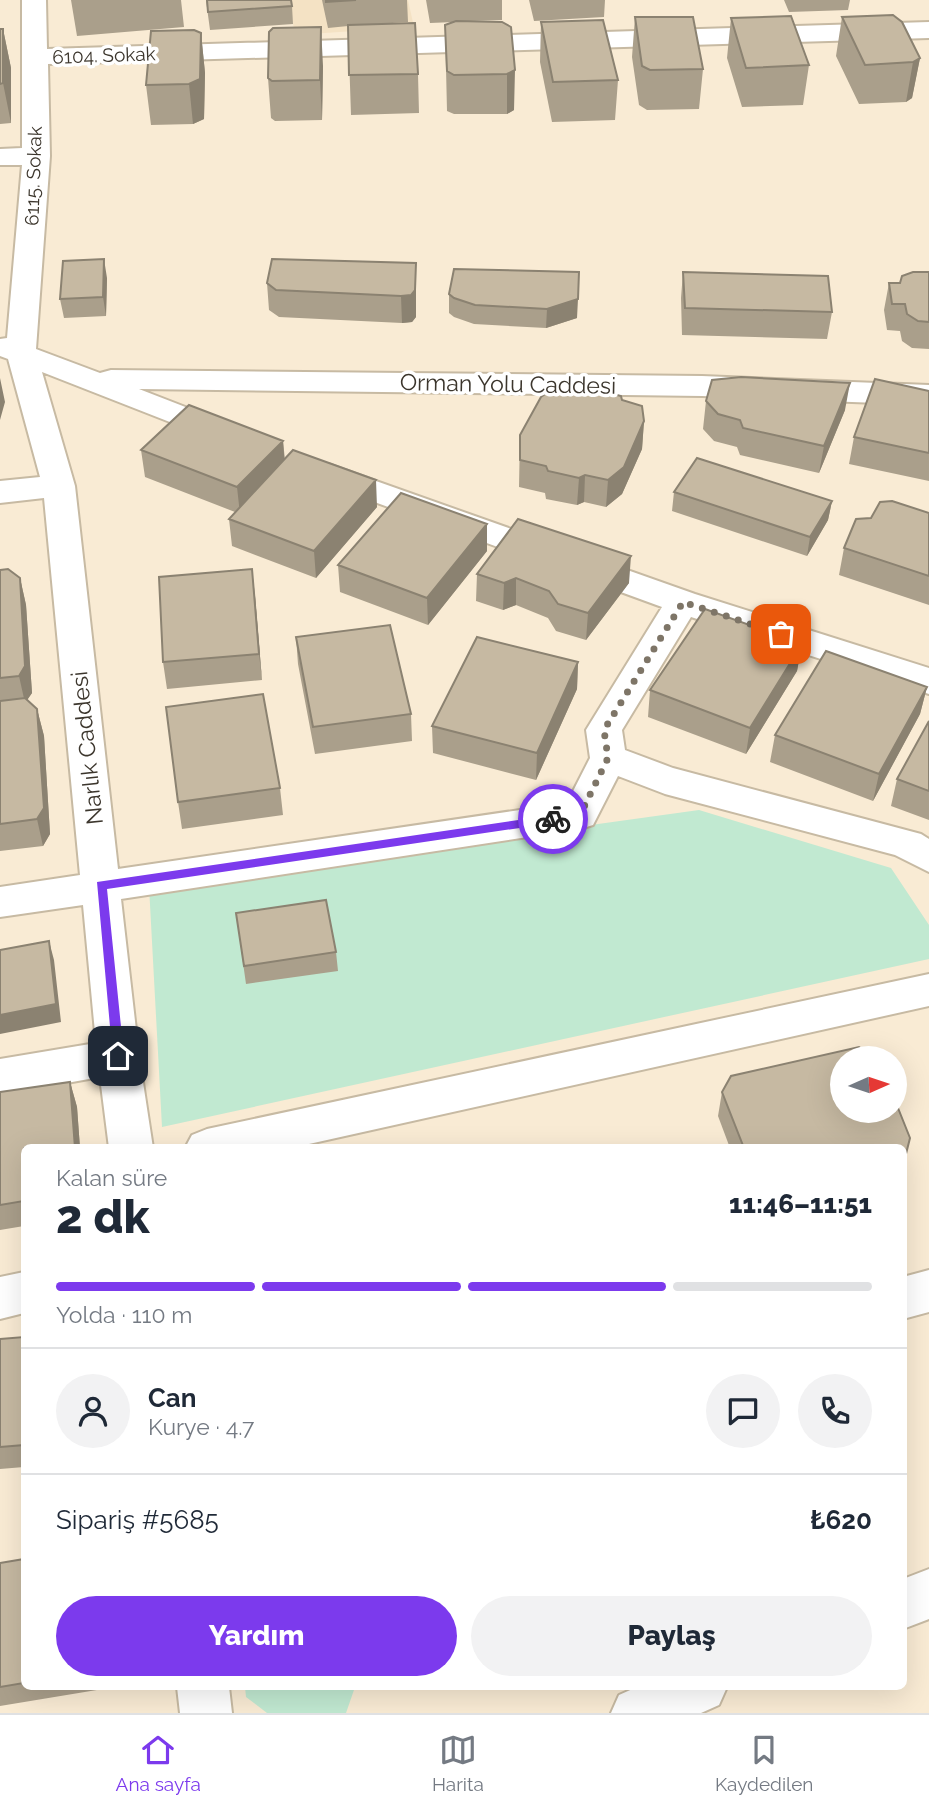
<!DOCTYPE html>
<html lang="tr">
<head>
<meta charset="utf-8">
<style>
	:root { --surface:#fff; --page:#f2f2f3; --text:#1f2937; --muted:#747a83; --line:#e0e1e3; --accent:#7c3aed }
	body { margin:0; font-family:Raleway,sans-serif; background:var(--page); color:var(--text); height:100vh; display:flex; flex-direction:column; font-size:26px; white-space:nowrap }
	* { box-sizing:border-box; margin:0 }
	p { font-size:23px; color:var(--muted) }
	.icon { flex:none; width:38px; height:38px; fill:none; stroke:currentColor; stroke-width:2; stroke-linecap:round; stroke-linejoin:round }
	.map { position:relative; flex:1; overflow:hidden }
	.side { position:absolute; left:21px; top:1144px; width:886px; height:546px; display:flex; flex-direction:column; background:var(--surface); border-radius:10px; box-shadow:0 7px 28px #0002 }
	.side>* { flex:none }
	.needle { width:46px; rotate:87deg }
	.fabs { position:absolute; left:830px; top:1046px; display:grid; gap:14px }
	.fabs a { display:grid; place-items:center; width:77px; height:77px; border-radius:50%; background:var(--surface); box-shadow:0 7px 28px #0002; font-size:35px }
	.pin { position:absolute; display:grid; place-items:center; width:60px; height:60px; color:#fff; margin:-30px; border-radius:14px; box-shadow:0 4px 10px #0006 }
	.courier { position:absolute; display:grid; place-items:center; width:70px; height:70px; margin:-35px; border:5px solid #7c3aed; border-radius:50%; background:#fff; color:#222; box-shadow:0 2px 9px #0007 }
	.headline em { font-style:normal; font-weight:800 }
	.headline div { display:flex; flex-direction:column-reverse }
	.headline { display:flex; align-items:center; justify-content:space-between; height:119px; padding:0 35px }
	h1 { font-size:46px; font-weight:800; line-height:52px }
	.bar { display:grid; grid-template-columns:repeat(4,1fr); gap:10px 7px; align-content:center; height:84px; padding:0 35px }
	.bar i { height:9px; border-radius:5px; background:var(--line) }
	.bar .on { background:var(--accent) }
	.bar p { grid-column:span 4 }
	.line { display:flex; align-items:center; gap:18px; padding:0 35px; border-top:2px solid var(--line) }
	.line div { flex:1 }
	.round { display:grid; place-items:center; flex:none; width:74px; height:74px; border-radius:37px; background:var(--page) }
	.cta { display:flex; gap:14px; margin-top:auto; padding:14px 35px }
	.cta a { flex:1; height:80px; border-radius:42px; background:var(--accent); color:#fff; font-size:28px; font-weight:800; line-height:80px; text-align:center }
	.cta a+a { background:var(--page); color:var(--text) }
	.tabs { display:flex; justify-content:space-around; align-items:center; height:98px; border-top:2px solid var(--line); background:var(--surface); font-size:19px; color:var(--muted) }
	.tabs a { display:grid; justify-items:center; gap:4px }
	.tabs .on { color:var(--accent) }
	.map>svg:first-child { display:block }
	.built { fill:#f4e2c4 }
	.green { fill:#c1e9d1 }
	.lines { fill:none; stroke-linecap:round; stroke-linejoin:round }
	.minor-casing { stroke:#c7baa3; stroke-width:4 }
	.minor { fill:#fff; fill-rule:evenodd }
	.wall { fill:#aa9f8b }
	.shaded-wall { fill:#8b8271 }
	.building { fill:#c6b9a2; stroke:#8b8271; stroke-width:2 }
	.route { fill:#7c3aed }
	.done { stroke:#7e7567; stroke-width:7; stroke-dasharray:0 12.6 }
	.labels { text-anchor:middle; stroke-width:7; stroke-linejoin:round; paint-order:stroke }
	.far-street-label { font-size:19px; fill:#3c362d; stroke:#fff }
	.street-label { font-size:23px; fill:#3c362d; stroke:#fff }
</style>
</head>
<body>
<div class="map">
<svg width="929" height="1713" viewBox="0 0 929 1713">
	<rect width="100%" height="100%" fill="#f9ebd4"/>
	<!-- built -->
	<path class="built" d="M289,0H408L414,27L295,35Z"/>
	<!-- green -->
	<path class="green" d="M699,810L891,868L929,925V959L162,1127L149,886Z
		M245,1687H355L346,1713H267L246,1697Z"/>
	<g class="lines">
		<!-- minor casing -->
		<g class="minor-casing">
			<path id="minor" d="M22,0H46L47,49L929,22V38L48,64L50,156L36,349L100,373L111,370L702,376L929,385V405L702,396L139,389L237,427L242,434L237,441L226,444L42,372L75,486L118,869L567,803L590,758L586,730L662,607L317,481L312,474L317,467L328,464L695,594L929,668V694L691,617L622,730L625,750L673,768L921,834L929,839V872L895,855L665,794L618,776L593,825L580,829L121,899L139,1056L153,1148H109L100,1077L0,1095V1059L96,1043L83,905L0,917V887L80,875L44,498L0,503V481L40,477L8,359L0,356V339L7,338L22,165H0V149L22,148Z
				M929,974V1006L291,1148H185L192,1135L207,1129Z
				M929,1270V1312L903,1319V1277Z
				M24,1272V1313L0,1319V1277Z
				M929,1569V1619L903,1629V1579Z
				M177,1687H229L232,1713H180Z
				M637,1687H727L719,1705L701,1713H611L619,1695Z"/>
		</g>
		<!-- minor -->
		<use href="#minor" class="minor"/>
	</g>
	<!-- wall -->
	<path class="wall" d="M71,0H181L184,27L77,36Z
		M206,0L292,6L293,24L210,30Z
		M322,0H407L408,22L376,24L418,74L419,113L351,115L348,26L328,28Z
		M426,0H502V20L469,21L502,22L514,110L507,114H454L447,111L445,25L454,22L430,23Z
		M529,0H605L604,17L534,21Z
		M784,0H850L848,10L789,12Z
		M0,5V29H3L11,68V123L0,124Z
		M635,17L703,69L699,109L647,110L639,105L632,57Z
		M842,17L920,58L912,98L906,102L859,104L836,56Z
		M731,18L809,65L803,105L742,107L727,58Z
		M541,22L618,80L615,120L552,122L540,62Z
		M201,33L205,73L204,119L193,124L151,125L146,85Z
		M323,66L322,120L275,121L271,118L268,78Z
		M416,263V317L412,322L402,323L279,317L269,310L267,283Z
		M454,269L577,318L546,328L474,324L454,317L449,313V294Z
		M683,272L832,312L827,339L682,335L681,298Z
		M929,272V349L912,348L902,341L900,331L887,330L884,310L889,283H900Z
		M107,278L106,316L64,318L60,299Z
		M929,391V481L849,464L854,437Z
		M622,400L644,421L642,449L622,494L606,507L584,502L577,505L546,499L545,493L519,487L520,435Z
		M706,401L845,410L819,473L740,455L737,447L714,441L703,429Z
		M283,441L285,460L377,507L316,578L232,546L229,519L235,512L145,477L141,450Z
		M674,492L832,501L828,520L807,556L672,511Z
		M929,513V605L839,575L844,548Z
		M487,524V551L428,625L340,592L338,565Z
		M0,570L20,578L26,605L32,693L27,700L37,709L44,736L50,834L43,846L0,851Z
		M477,574L629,583L586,640L556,631L548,618L516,605L503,610L476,601Z
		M255,596L262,680L167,689L163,662Z
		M296,637L411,714L412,741L315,754L298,664Z
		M802,644L797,671L746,754L648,717L650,690Z
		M578,662L577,689L536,780L433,753L432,726Z
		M927,687L920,714L873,801L770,762L775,735Z
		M929,721V820L891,806L897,779Z
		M280,788L283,815L182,829L178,802Z
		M236,913L336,952L338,971L246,984Z
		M70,1082L77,1107L80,1148H24V1226L0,1230V1092Z
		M722,1092L903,1148H730L718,1116Z
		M24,1337V1467L0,1469V1339Z
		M24,1559V1687H115L0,1706V1563Z"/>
	<!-- shaded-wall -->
	<path class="shaded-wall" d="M321,27L323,66L322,120L320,80Z
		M3,29L11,68V123L3,83Z
		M201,33L205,73L204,119L193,124L189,84Z
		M920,58L912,98L906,102L913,62Z
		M515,70L514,110L507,114V74Z
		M104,259L107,278L106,316L103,297Z
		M416,263V317L412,322L402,323L401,296Z
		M578,299L577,318L546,328L547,309Z
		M0,378L5,402L0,420Z
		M850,383L845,410L819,473L824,446Z
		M644,421L642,449L622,494L606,507L608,480Z
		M283,441L285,468L240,514L237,487Z
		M585,475L584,502L577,505L579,478Z
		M376,480L377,507L316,578L314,551Z
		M832,501L828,520L807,556L810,537Z
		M487,524V551L428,625L427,598Z
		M631,556L629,583L586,640L588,613Z
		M252,569L255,596L262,680L259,654Z
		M20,578L26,605L32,693L25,703L19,676Z
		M516,578V605L503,610L504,583Z
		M802,644L797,671L746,754L750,728Z
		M578,662L577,689L536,780L537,753Z
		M927,687L920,714L873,801L879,774Z
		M37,709L44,736L50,834L43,846L37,819Z
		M49,941L54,960L61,1022L0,1034V1015Z
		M70,1082L77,1107L80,1148H75Z"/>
	<!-- building -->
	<path class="building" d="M207,0H291L292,6L208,12Z
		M326,0H356L326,2Z
		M893,15L902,22L920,58L913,62L865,65L842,17Z
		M791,16L809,65L746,68L731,18Z
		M635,17H693L703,69L650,70L642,66Z
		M603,20L618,80L553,82L541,22Z
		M456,21L502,22L511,27L515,70L507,74L454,75L447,71L445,25Z
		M415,23L418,74L349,75L348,25Z
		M321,27L320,80L272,81L268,78L269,32L273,28Z
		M0,29H3V83L0,84Z
		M194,30L201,33L200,79L189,84L146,85L151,31Z
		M104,259L103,297L60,299L63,261Z
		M272,259L416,263L415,290L411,295L401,296L276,290L267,283Z
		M454,269L579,272L578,299L547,309L475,305L454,298L449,294Z
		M683,272L828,276L832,312L685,308Z
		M913,272H929V322L918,321L907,314L905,304H892L889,283H900L902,276Z
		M741,377L850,383L824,446L743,428L740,420L718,414L706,401L712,380Z
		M875,379L929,391V453L854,437Z
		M587,387L621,396L622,400L642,406L644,421L624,467L608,480L585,475L579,478L548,471L546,466L520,460V435L541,397L552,389L584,392Z
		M189,405L283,441L237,487L141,450Z
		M293,450L376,480L314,551L229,519Z
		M697,458L832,501L810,537L674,492Z
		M401,493L487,524L427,598L338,565Z
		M892,501L929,513V576L844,548L856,519L871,518L880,502Z
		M518,519L631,556L588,613L558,604L549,591L516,578L504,583L477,574Z
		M8,569L20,578L25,666L19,676L0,678V570Z
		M252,569L259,654L163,662L159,577Z
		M705,609L802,644L750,728L650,690Z
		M390,625L411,714L313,727L296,637Z
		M477,637L578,662L537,753L432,726Z
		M826,651L927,687L879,774L775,735Z
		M263,694L280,788L178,802L166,707Z
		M25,698L37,709L44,808L37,819L0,824V701Z
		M929,721V791L897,779Z
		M326,900L336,952L244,966L236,913Z
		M49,941L56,1004L0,1015V950Z
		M859,1047L878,1059H842V1111H894V1098L910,1138L906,1154L903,1155V1148H744L722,1092L731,1076Z
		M70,1082L75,1148H24V1201L0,1205V1092Z
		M24,1337V1445L0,1447V1339Z
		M24,1559V1683L0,1687V1563Z"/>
	<!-- route -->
	<path class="route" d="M553,815L558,819L553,823L107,889L124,1056L122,1060H113L97,882Z"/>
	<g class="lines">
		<!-- done -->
		<path class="done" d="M553,819L580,815L608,758L604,730L683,602L781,634"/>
	</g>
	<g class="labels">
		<!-- far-street labels -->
		<g class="far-street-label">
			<text transform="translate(104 55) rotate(-2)" y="7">6104. Sokak</text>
			<text transform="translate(33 176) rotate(-88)" y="7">6115. Sokak</text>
		</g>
		<!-- street labels -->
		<g class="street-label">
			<text transform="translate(508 384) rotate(1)" y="8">Orman Yolu Caddesi</text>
			<text transform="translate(87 748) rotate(-96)" y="8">Narlık Caddesi</text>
		</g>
	</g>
</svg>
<div class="fabs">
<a><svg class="needle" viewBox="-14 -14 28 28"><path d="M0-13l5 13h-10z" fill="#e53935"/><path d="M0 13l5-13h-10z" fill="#747a83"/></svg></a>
</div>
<div class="pin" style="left:781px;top:634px;background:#ea580c"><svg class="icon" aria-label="bag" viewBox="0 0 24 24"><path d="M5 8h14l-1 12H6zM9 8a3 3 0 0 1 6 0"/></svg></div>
<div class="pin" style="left:118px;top:1056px;background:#1f2937"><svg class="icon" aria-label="home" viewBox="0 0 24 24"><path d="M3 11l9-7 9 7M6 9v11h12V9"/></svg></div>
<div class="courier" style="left:553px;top:819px"><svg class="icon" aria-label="bike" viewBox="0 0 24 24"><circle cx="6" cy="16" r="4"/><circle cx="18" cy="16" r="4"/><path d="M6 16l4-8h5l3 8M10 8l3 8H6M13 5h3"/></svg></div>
<section class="side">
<div class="headline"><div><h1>2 dk</h1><p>Kalan süre</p></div><em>11:46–11:51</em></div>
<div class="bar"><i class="on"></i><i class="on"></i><i class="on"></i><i></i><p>Yolda · 110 m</p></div>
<div class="line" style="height:126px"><a class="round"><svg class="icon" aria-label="person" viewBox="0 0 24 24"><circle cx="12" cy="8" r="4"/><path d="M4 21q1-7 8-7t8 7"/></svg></a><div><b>Can</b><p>Kurye · 4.7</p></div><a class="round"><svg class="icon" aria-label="chat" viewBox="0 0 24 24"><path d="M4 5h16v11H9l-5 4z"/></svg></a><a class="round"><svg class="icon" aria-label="phone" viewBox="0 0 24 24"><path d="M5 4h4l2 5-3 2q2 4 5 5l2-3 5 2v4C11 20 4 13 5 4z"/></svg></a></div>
<div class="line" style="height:91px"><div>Sipariş #5685</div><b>₺620</b></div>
<div class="cta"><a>Yardım</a><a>Paylaş</a></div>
</section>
</div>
<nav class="tabs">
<a class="on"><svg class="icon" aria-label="home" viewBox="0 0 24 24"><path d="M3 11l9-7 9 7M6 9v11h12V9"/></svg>Ana sayfa</a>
<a><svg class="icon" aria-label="map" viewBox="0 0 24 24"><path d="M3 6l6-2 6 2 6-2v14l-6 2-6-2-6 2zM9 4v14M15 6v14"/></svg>Harita</a>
<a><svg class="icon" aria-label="saved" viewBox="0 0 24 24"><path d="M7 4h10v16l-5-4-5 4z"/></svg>Kaydedilen</a>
</nav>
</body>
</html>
